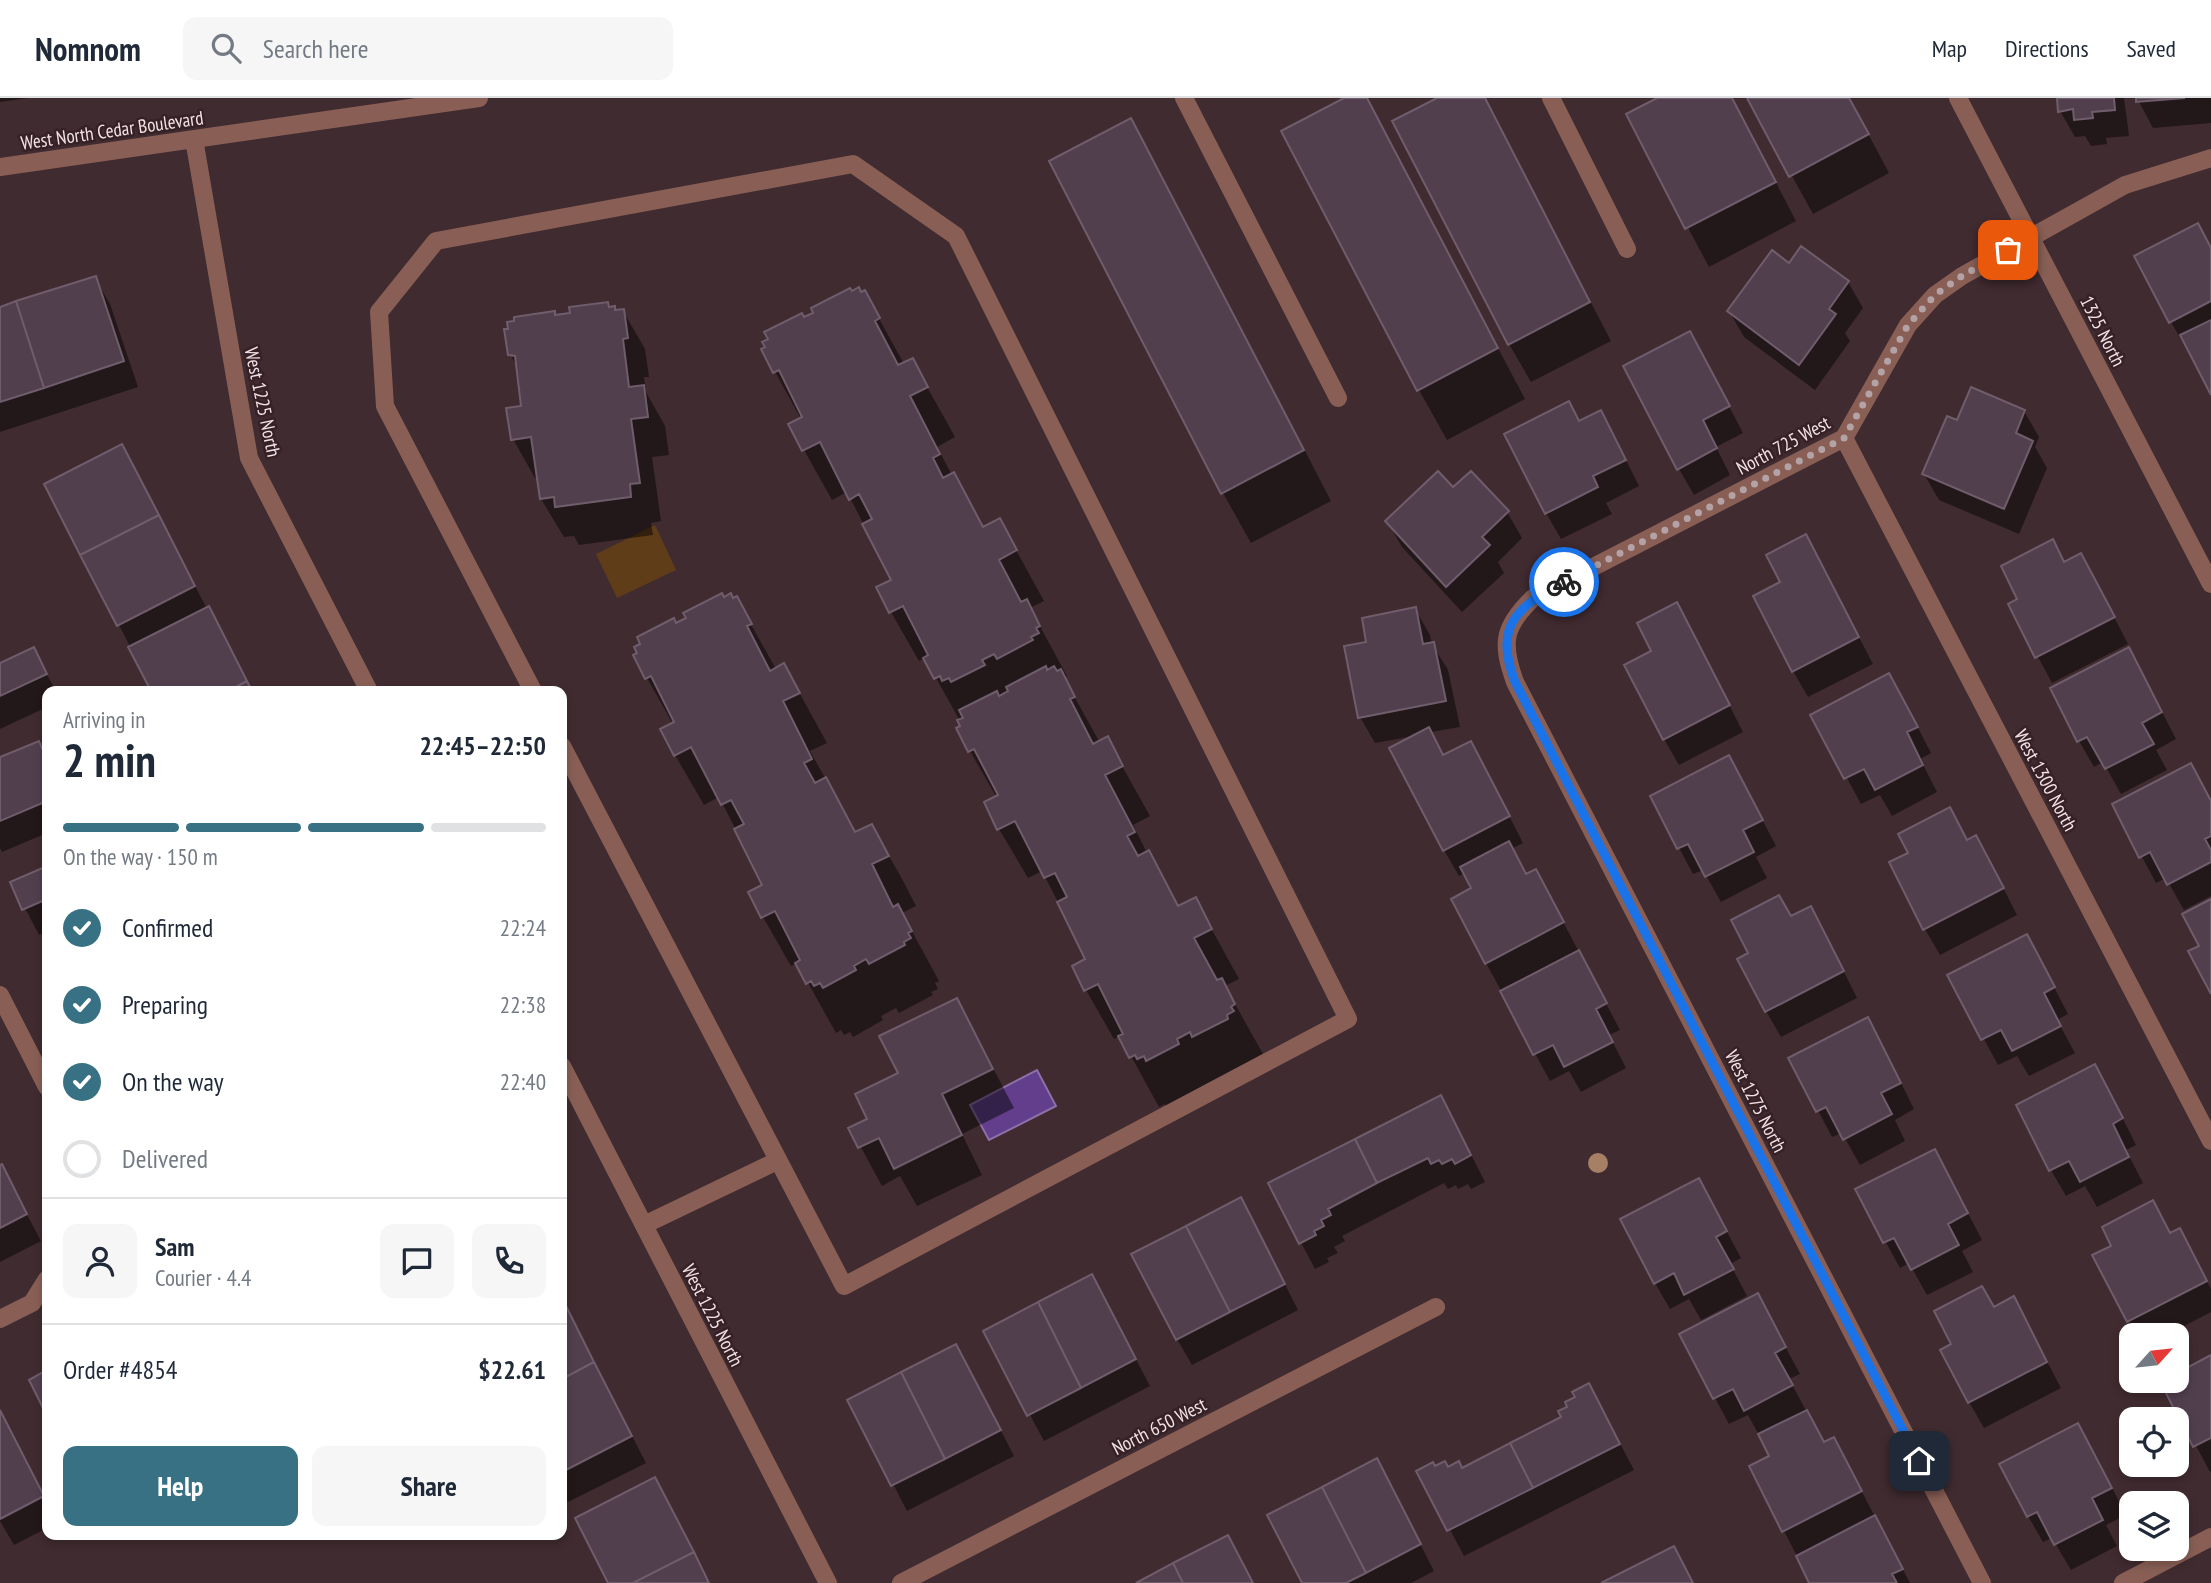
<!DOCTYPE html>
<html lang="en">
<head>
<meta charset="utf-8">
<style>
	:root { --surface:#fff; --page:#f6f6f7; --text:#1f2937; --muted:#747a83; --line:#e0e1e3; --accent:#377183 }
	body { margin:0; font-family:"PT Sans Narrow",sans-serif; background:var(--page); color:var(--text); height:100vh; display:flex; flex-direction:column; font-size:26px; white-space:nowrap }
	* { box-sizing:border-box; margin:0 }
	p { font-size:23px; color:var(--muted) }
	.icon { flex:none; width:38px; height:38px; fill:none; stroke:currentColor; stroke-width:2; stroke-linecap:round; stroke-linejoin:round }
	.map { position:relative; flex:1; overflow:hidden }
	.side { position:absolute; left:42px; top:588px; width:525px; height:854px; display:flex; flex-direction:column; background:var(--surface); border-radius:14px; box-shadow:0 4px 10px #0003 }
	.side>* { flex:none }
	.needle { width:46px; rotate:63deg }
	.controls { position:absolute; left:2119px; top:1225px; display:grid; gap:14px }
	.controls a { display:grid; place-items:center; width:70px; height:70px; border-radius:14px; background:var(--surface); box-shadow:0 4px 10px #0003; font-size:35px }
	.pin { position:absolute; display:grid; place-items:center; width:60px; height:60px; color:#fff; margin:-30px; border-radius:14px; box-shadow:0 4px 10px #0006 }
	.courier { position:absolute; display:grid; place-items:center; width:70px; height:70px; margin:-35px; border:5px solid #1a73e8; border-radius:50%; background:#fff; color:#222; box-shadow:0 2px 9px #0007 }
	.headline em { font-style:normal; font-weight:600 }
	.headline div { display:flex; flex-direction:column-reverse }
	.headline { display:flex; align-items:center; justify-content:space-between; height:119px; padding:0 21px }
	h1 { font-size:46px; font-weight:600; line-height:52px }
	.bar { display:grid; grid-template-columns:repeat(4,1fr); gap:10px 7px; align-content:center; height:84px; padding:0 21px }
	.bar i { height:9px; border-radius:5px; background:var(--line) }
	.bar .current { background:var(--accent) }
	.bar p { grid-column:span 4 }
	.line { display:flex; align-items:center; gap:18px; padding:0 21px; border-top:2px solid var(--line) }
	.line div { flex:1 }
	.round { display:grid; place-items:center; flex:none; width:74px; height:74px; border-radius:14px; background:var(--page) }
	ol { padding:0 21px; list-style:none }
	li { display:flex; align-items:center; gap:21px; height:77px }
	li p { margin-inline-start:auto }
	li .icon { padding:7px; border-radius:50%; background:var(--accent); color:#fff; stroke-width:4 }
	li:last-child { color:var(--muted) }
	li i { width:38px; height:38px; border:4px solid var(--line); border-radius:50% }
	.action { display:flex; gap:14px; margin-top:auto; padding:14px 21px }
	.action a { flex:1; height:80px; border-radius:14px; background:var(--accent); color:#fff; font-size:28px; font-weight:600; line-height:80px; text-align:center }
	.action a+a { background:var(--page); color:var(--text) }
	header { display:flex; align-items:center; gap:42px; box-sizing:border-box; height:98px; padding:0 35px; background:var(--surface); border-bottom:2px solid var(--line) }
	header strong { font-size:33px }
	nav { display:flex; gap:38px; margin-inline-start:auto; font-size:24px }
	.search { width:490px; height:63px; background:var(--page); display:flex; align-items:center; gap:18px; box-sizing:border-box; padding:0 24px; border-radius:14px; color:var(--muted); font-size:26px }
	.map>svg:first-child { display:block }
	.green { fill:#5f3d18 }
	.water { fill:#633e8c; stroke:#8e6fa7; stroke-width:2 }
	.shadow { fill:#0007; fill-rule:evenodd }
	.building { fill:#513f4d; stroke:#705d6c; stroke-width:2 }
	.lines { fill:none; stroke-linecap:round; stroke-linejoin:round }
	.service { stroke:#895f55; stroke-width:18 }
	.minor { stroke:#895f55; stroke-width:18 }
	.tree { fill:#a77f64 }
	.done { stroke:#b3a2a6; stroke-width:7; stroke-dasharray:0 12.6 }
	.route { stroke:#1a73e8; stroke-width:9 }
	.labels { text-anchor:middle; stroke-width:5; stroke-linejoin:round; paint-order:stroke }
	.street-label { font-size:19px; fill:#f1e2e5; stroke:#362126 }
</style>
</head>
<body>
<header>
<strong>Nomnom</strong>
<div class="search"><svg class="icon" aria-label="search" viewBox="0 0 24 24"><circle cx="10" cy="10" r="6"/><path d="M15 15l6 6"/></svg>Search here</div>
<nav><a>Map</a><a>Directions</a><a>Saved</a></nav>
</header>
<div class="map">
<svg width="2211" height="1485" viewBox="0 0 2211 1485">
	<rect width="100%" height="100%" fill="#402b30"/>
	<!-- green -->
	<path class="green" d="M655,427L676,472L617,500L596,456Z"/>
	<!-- water -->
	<path class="water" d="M1037,972L1056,1008L989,1042L970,1007Z"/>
	<!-- shadow -->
	<path class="shadow" d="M0,0H28L0,4Z
		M1348,0H1365L1525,301L1447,342L1419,292Z
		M1441,0H1484L1611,243L1531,284L1509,246Z
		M1661,0H1732L1796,123L1709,169L1628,17Z
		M1749,0H1849L1889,75L1813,116Z
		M2058,0H2124L2129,38L2106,40L2107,46L2091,48L2085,38L2075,39L2060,13Z
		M2137,0H2211V25L2153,30Z
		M1131,22L1159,72L1331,403L1251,445L1223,395L1051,64Z
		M2211,150V293L2188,248L2186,250L2171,224Z
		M1789,167L1848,184L1863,210L1845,235L1850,243L1815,292L1744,239L1729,213Z
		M95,180L110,206L138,289L0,334V211Z
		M865,195L904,266L912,262L955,339L937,349L952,377L984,431L1000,423L1044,503L1030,510L1067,578L1064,580L1100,645L1107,641L1150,718L1133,727L1147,755L1179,809L1195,801L1239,881L1225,888L1263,956L1167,1010L1165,1006L1159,1009L1120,938L1114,941L1086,892L1088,862L1042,773L1028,780L999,731L997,700L970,653L960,623L925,560L919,563L891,514L893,483L847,394L832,402L804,352L801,321L763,252L804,221ZM1152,955L1137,963V959Z
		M608,205L616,214L623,213L645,251L649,279H644L646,294L665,328L669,357L652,359L661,423L651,425L653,437L579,447L574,438L564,439L541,401L538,379L535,380L513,341L523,309L518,270L510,256L556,219Z
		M1704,261L1743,335L1716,349L1730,377L1694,397L1679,371Z
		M2024,313L2039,339L2035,349L2047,370L2019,436L1939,402L1924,376L1958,324Z
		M1580,325L1615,340L1639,388L1606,405L1612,416L1561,441L1546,415Z
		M136,374L207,511L223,537L252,593H153L119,527Z
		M1453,392L1507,414L1522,440L1498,464L1504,475L1462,514L1402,449L1387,423Z
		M2052,444L2065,466L2096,484L2128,546L2052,585L2010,507L2020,502Z
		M1820,465L1873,566L1808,599L1793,573Z
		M736,500L776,571L784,567L827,645L810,653L856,736L871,728L900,777L916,808L902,815L939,883L935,885L938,891L931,894L933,897L899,915L896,910L881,918L883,922L853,939L850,934L844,937L841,932L836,935L797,865L791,868L763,819L765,788L719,699L704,707L675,657L673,626L647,580L676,527L723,501Z
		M1415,511L1430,537L1432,546L1448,572L1460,629L1431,634L1444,658L1485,671L1523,745L1511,751L1526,778L1550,799L1620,932L1609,937L1626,970L1581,994L1569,973L1550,983L1486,865L1473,791L1465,775L1459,778L1444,752L1414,638L1375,645L1360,619L1368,545Z
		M1691,532L1743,634L1679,667L1664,641Z
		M33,551L56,593H47V609L0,631V567Z
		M2143,577L2176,641L2156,652L2167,672L2121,696L2103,664L2094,669L2079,643Z
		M1904,603L1931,655L1920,661L1937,694L1892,718L1880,697L1861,706L1813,617Z
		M38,645L47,661V735L2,754L0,750V661Z
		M1743,685L1776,748L1756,759L1767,780L1721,804L1703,772L1693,776L1652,699Z
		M2211,704V798L2184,812L2166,780L2156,785L2114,707Z
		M1967,744L1991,766L2017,817L1940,857L1925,831Z
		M47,769V833L39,837L12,785Z
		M1791,820L1825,836L1857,900L1781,939L1766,913L1750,856Z
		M2041,864L2068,916L2057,922L2075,955L2029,978L2017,958L1998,967L1950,878Z
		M957,902L1014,1010L962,1036L982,1077L917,1108L900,1078L882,1088L851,1031L869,1022Z
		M1882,947L1914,1011L1895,1022L1905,1043L1860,1067L1842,1035L1832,1039L1791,961Z
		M2110,995L2136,1047L2126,1052L2143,1085L2097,1109L2085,1088L2066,1098L2051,1072Z
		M1455,1025L1485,1084L1471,1091L1468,1086L1458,1091L1456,1087L1448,1091L1444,1085L1342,1138L1345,1143L1334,1149L1338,1155L1327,1160L1329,1164L1315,1171L1270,1086Z
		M1,1068L41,1143L0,1164V1069Z
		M1949,1079L1982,1142L1962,1153L1973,1174L1927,1197L1909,1165L1900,1170L1857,1092Z
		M1713,1108L1741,1160L1730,1166L1747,1198L1701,1222L1689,1201L1670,1211L1655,1185Z
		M1255,1127L1298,1212L1192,1267L1177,1241Z
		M2170,1137L2194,1158L2211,1191V1214L2167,1237H2136L2095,1158Z
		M1092,1178L1150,1288L1044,1343L985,1233Z
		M562,1202L646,1365L568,1404L562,1393Z
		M1994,1211L2028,1227L2061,1290L1984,1330L1969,1304L1953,1247Z
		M1772,1224L1800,1276L1789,1281L1824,1346L1834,1341L1910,1485H1811L1784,1433L1771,1359L1748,1317L1729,1326L1681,1237Z
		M2211,1259V1373L2210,1374L2162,1284L2177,1283V1277Z
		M971,1274L1014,1358L907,1413L850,1303Z
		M1589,1287L1634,1372L1464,1458L1419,1373L1435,1370L1461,1372L1563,1320Z
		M0,1314L47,1405V1430L14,1447L0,1423Z
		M2093,1353L2126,1417L2106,1427L2117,1448L2071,1472L2052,1440L2043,1444L2028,1418Z
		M1391,1389L1434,1473L1411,1485H1304Z"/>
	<!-- building -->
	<path class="building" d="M1344,0H1367L1498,250L1417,293L1281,33Z
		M1437,0H1485L1590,204L1508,247L1392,23Z
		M1657,0H1732L1776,84L1685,131L1626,16Z
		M1747,0H1849L1869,36L1789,79Z
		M2057,0H2114L2115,12L2092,14L2093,20L2074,22L2073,11L2058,14Z
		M2136,0H2185L2136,4Z
		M1131,20L1304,352L1221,396L1049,63Z
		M2198,125L2211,150V203L2169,225L2134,158Z
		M1801,148L1849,183L1829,211L1836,216L1799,267L1727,213L1772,152L1789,165Z
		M96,178L124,263L44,290L16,203Z
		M859,189L861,194L865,192L880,220L875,223L898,267L913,260L928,289L910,298L940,356L933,360L943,380L954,374L983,429L1000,420L1017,452L999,462L1021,504L1027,501L1040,528L1036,530L1039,535L1031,539L1033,542L997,561L994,556L982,562L985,567L951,584L949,580L942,583L940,578L934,581L923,560L928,557L903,508L889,515L876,489L891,482L862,426L872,421L859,396L849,402L820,344L802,353L788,326L802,319L779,272L773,275L761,251L765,249L762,244L768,241L764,234L802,215L804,219L813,215L811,210L850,190L852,193Z
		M16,203L44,290L0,304V209Z
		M608,204L609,209L615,208V212L624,211L628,240L623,241L629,289L644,287L648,319L631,321L640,385L630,386L631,399L555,409L554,399L540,401L531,339L511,342L506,310L521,308L515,258L508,257L504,231H508L507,224L514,223V219L555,213V217L570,215L569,209Z
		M2211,222V297L2180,237Z
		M1690,233L1730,308L1703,322L1717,350L1677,372L1623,268Z
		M1971,289L2025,312L2016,335L2033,343L2004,411L1922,376L1947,318L1957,322Z
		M1569,303L1579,323L1601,312L1626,362L1593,378L1598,389L1545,416L1504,336Z
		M122,346L159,417L80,457L44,386Z
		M1438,373L1453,389L1471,373L1509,413L1482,439L1490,447L1446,489L1385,423Z
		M159,417L195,488L117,528L80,457Z
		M1806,436L1859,539L1792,574L1753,498L1780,484L1766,457Z
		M2053,441L2064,464L2081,455L2115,519L2035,560L2008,506L2017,501L2001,468Z
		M722,495L724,499L731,495L733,500L737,498L752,526L747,528L770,573L784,565L800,595L783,603L812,661L804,665L815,685L826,679L855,734L872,726L889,758L872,766L893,809L898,806L912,833L908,835L911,840L904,844L905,847L869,866L866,861L854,868L856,872L823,890L820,885L814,888L811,883L806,886L795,865L800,862L775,813L761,820L748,794L762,787L734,731L744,726L731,702L721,707L691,649L674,658L660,631L674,624L651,578L645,581L633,557L637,555L634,549L640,546L637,539L674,520L676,525L686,520L683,515Z
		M1677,504L1730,607L1663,642L1624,567L1651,553L1637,525Z
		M209,508L247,583L228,593H151L128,549Z
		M1416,509L1423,546L1434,544L1446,603L1358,620L1344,548L1366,544L1362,520Z
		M34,549L47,576L0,598V565Z
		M2129,549L2162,614L2142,625L2154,646L2105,671L2087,639L2077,644L2050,590Z
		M1046,568L1047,572L1054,568L1057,573L1061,571L1075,599L1070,601L1093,646L1108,638L1123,668L1105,677L1135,734L1127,738L1138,758L1149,752L1178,808L1196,799L1212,831L1194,840L1217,882L1222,880L1235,906L1231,909L1234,913L1227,917L1228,921L1192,939L1190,934L1177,941L1179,946L1146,963L1144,958L1137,961L1135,957L1129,960L1118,938L1123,936L1098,886L1084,893L1072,868L1085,861L1057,804L1067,799L1055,775L1044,780L1015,723L997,732L984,704L998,697L974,651L968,654L956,630L960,628L957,622L963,620L959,612L997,593L999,598L1008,593L1006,589Z
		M1889,575L1918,629L1907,634L1923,667L1875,692L1864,671L1844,681L1810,617Z
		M247,583L252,593H228Z
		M1429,629L1443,657L1471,643L1510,718L1443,753L1389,650Z
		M39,643L47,663V703L0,723V659Z
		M1729,657L1763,722L1743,732L1754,754L1705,779L1688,746L1677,751L1650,698Z
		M2191,665L2211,703V738L2205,741L2211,752V764L2167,787L2150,754L2139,760L2112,706Z
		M1950,709L1967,742L1976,737L2004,790L1923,832L1889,764L1908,755L1898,736Z
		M1509,743L1526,776L1536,771L1564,824L1485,866L1451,801L1471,790L1460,769Z
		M47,768V801L22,812L10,784Z
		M1779,797L1791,818L1811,808L1844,873L1765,914L1737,861L1748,855L1731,822Z
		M2211,801V896L2188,853L2199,848L2182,816Z
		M2027,836L2055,889L2044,895L2061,928L2012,953L2001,932L1981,942L1947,877Z
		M1579,852L1607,905L1596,911L1613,944L1564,969L1553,947L1533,957L1500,893Z
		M957,900L993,971L942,996L962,1037L894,1071L879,1040L858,1050L848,1030L867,1021L855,996L898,975L879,938Z
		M1868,919L1901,985L1881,995L1892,1016L1843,1042L1826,1009L1816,1014L1788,960Z
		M2095,966L2123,1020L2113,1026L2129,1059L2080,1084L2069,1063L2049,1073L2016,1007Z
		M1441,997L1471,1057L1455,1066L1452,1061L1442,1066L1439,1062L1431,1066L1428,1060L1377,1085L1355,1041Z
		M1355,1041L1377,1085L1328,1111L1331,1117L1321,1122L1324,1128L1314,1133L1316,1137L1299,1146L1268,1085Z
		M1935,1051L1968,1115L1948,1126L1959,1147L1911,1172L1894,1140L1883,1145L1855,1091Z
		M2,1066L27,1116L0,1130V1067Z
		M1699,1080L1727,1133L1716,1139L1734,1171L1684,1197L1674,1175L1654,1186L1620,1121Z
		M1241,1099L1285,1186L1230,1214L1186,1128Z
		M2153,1102L2170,1135L2180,1130L2207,1183L2127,1224L2092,1157L2111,1148L2102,1129Z
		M1186,1128L1230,1214L1176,1242L1131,1156Z
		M1092,1176L1136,1261L1081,1290L1038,1204Z
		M1982,1188L1994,1209L2014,1198L2047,1264L1968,1305L1940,1252L1951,1246L1934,1213Z
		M1758,1195L1786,1249L1775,1255L1793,1287L1744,1313L1733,1291L1713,1301L1679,1236Z
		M562,1200L594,1264L562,1281Z
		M1038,1204L1081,1290L1027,1318L983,1233Z
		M956,1246L1001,1332L945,1361L901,1274Z
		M2211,1257V1340L2193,1349L2160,1283H2177V1275Z
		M594,1264L632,1338L562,1374V1281Z
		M47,1272V1318L29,1282Z
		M901,1274L945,1361L891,1388L847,1302Z
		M1589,1285L1620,1346L1533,1390L1510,1345L1561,1319L1558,1313L1567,1309L1565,1304L1575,1299L1572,1294Z
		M0,1312L44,1398L0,1421Z
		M1807,1312L1824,1344L1834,1339L1862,1393L1782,1434L1749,1368L1769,1358L1758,1336Z
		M2078,1325L2112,1390L2092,1400L2103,1422L2054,1447L2037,1414L2027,1419L1999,1366Z
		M1510,1345L1533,1390L1447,1433L1416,1373L1433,1364L1435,1368L1445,1363L1448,1369L1459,1363L1462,1370Z
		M1377,1360L1421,1446L1366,1475L1322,1389Z
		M655,1379L694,1454L633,1485H608L575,1420Z
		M1322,1389L1366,1475L1346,1485H1302L1267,1417Z
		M1875,1417L1903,1471L1892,1476L1897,1485H1809L1796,1458Z
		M1228,1437L1253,1485H1183L1173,1465Z
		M1674,1448L1693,1485H1601Z
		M694,1454L709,1485H633Z
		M1173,1465L1183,1485H1136Z"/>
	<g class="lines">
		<!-- service -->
		<path class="service" d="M1184,0L1338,300
			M1551,0L1627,151
			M533,593L385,308L379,214L436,143L853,66L956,138L1348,921L844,1188L562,648
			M644,1127L777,1063"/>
		<!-- minor -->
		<path class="minor" d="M1958,0L2211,486
			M194,41L249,360L369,593
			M0,69L479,0
			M1844,340L2211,1043
			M0,897L47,989
			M562,968L828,1485
			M0,1221L32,1205L47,1181
			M901,1485L1436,1209
			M1982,1485L1515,584C1501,545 1503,529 1533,500L1844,340L1908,227L1935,197L1962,178L2125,87L2211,60
			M2123,1485L2211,1439"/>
	</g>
	<!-- trees -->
	<circle class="tree" cx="1598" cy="1065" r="10"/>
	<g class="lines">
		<!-- done -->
		<path class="done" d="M1564,484L1844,340L1908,227L1935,197L1962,178L2008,152"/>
		<!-- route -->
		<path class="route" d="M1564,484C1515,510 1494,528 1515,584L1919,1363"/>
	</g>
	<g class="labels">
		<!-- street labels -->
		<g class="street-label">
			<text transform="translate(112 32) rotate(-8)" y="7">West North Cedar Boulevard</text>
			<text transform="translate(2103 233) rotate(63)" y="7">1325 North</text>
			<text transform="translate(263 304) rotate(78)" y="7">West 1225 North</text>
			<text transform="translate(1783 347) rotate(-28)" y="7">North 725 West</text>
			<text transform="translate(2046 682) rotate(62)" y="7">West 1300 North</text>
			<text transform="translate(1756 1003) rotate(63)" y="7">West 1275 North</text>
			<text transform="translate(713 1217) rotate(63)" y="7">West 1225 North</text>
			<text transform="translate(1159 1328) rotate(-27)" y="7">North 650 West</text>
		</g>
	</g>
</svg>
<div class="controls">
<a><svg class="needle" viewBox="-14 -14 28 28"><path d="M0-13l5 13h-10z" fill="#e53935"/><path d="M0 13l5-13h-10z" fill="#747a83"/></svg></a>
<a><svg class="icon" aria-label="locate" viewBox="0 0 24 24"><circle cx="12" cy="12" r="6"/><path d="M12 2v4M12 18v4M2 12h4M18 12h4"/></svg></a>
<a><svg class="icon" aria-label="layers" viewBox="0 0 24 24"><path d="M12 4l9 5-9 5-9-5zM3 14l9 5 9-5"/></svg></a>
</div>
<div class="pin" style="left:2008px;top:152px;background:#ea580c"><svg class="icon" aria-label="bag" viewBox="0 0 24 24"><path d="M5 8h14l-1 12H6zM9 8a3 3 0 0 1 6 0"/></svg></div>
<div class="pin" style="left:1919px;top:1363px;background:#1f2937"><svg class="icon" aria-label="home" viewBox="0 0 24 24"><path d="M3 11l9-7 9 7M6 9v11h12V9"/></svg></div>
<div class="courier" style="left:1564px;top:484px"><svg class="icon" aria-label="bike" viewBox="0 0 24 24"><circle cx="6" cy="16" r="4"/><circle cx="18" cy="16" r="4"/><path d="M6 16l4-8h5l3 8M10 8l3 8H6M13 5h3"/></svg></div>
<section class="side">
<div class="headline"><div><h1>2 min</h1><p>Arriving in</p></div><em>22:45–22:50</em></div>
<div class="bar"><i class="current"></i><i class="current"></i><i class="current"></i><i></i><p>On the way · 150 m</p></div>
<ol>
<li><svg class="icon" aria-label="check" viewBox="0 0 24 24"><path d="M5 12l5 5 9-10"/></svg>Confirmed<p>22:24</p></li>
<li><svg class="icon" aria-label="check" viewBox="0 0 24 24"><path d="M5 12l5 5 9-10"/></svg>Preparing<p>22:38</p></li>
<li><svg class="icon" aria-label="check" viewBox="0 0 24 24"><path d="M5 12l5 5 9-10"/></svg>On the way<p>22:40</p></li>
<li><i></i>Delivered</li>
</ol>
<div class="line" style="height:126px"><a class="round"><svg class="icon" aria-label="person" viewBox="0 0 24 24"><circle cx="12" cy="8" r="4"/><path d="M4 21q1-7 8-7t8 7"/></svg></a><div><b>Sam</b><p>Courier · 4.4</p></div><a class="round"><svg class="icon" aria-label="chat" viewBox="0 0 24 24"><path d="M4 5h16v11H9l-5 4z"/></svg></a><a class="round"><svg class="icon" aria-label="phone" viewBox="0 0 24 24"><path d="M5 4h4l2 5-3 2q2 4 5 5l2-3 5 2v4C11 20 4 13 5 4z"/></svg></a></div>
<div class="line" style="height:91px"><div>Order #4854</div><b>$22.61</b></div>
<div class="action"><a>Help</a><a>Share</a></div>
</section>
</div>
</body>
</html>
